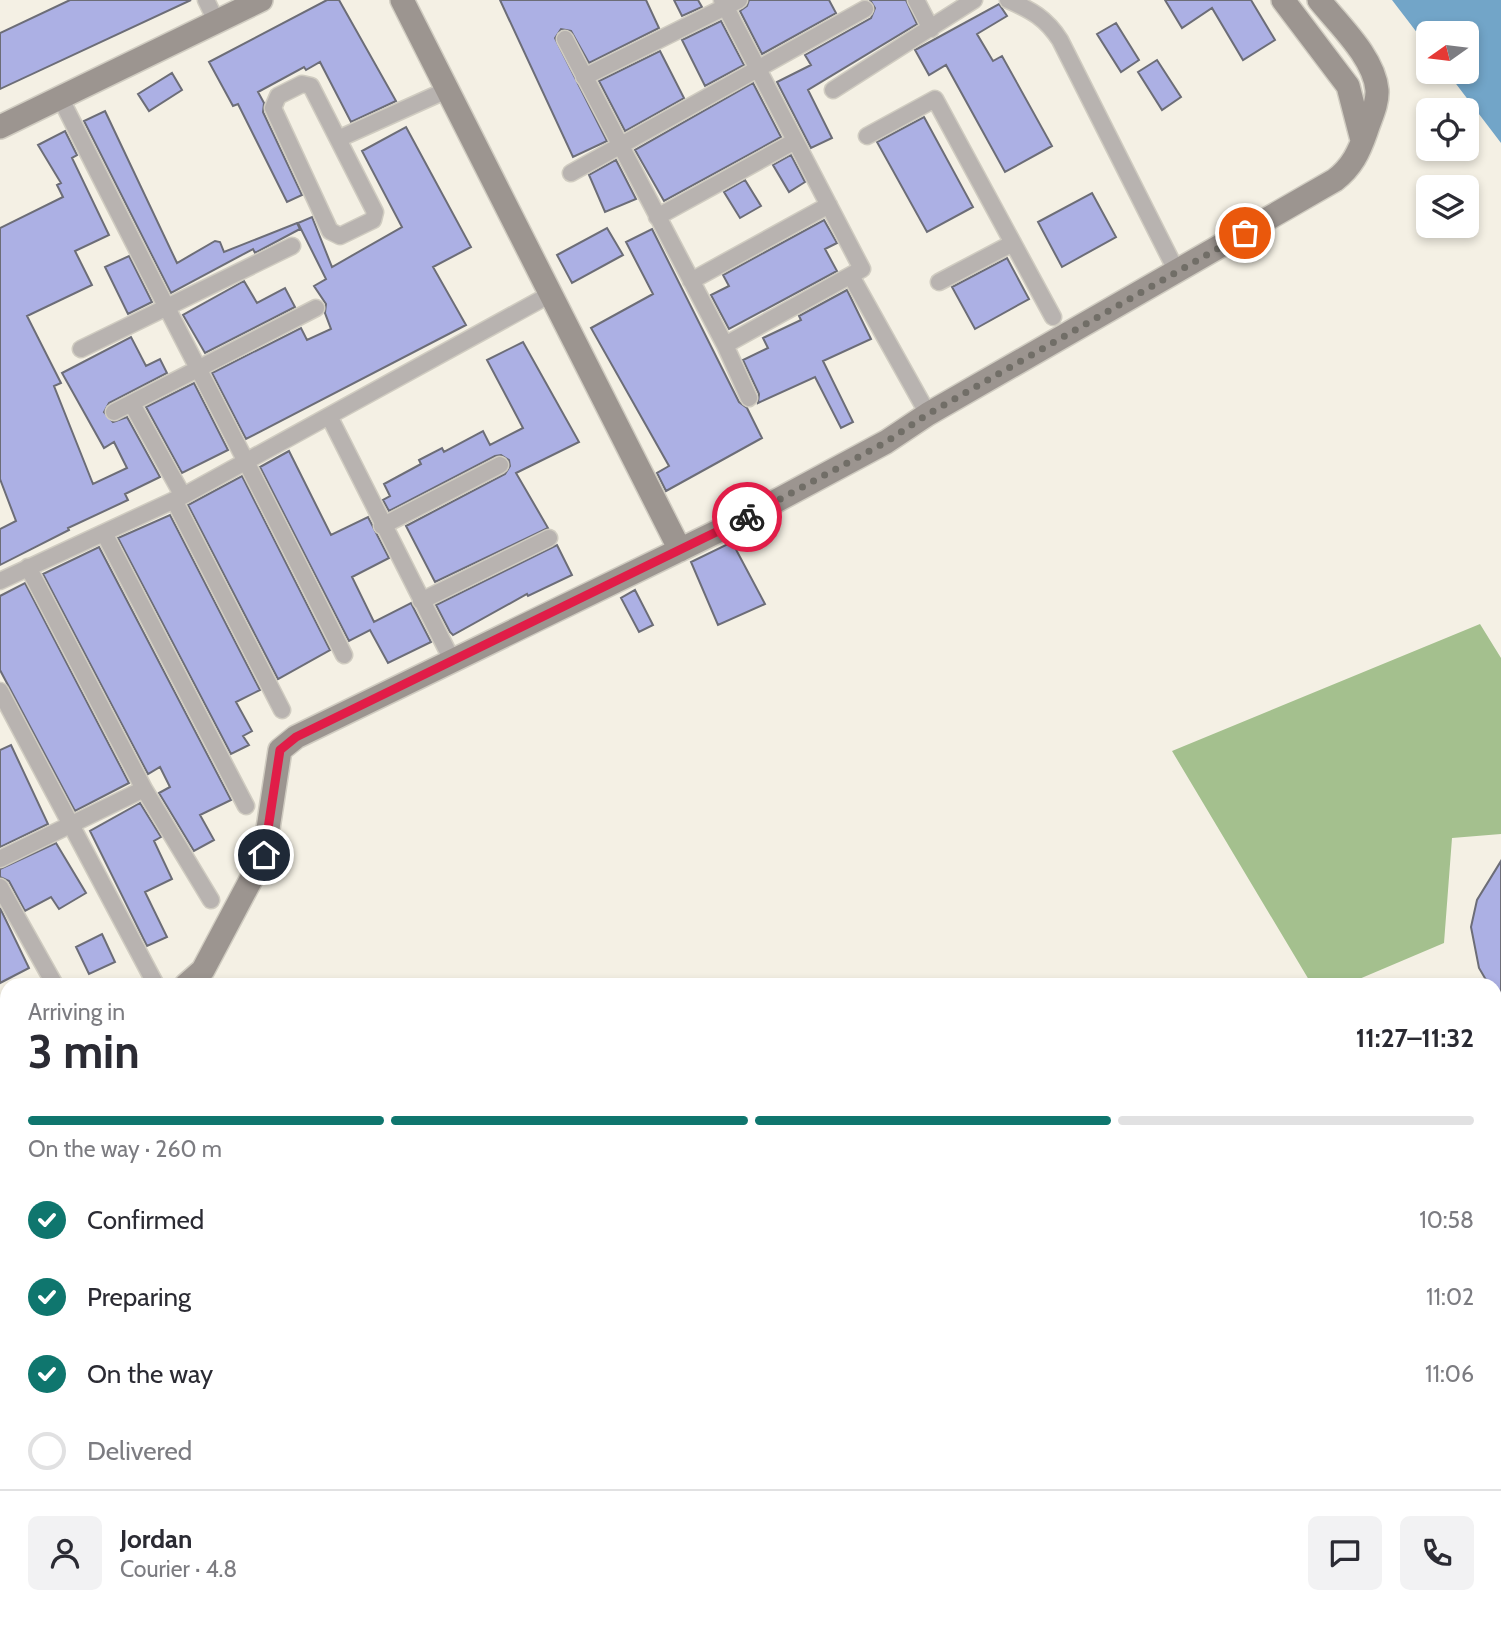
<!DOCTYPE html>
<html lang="en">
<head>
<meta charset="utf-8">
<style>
	:root { --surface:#fff; --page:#f2f2f3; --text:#2b2b33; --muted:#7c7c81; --line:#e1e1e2; --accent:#0f766e }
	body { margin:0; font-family:Cabin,sans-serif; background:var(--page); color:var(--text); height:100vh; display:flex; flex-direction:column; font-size:26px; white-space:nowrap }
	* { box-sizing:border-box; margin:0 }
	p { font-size:23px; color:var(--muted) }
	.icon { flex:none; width:38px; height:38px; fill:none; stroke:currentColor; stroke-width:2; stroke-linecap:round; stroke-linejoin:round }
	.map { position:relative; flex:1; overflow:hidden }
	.side { position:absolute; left:0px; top:978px; width:1502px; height:653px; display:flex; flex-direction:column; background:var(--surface); border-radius:21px 21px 0 0; box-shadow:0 4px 10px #0003 }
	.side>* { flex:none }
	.needle { width:46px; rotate:256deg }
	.fabs { position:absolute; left:1416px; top:21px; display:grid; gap:14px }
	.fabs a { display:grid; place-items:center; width:63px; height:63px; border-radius:10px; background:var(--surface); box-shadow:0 4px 10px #0003; font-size:35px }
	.pin { position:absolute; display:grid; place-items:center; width:60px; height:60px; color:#fff; margin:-30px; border:4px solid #fff; border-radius:50%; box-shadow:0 2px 7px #0007 }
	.courier { position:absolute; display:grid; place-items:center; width:70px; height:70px; margin:-35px; border:5px solid #e11d48; border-radius:50%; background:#fff; color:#222; box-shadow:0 2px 9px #0007 }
	.head em { font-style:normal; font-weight:700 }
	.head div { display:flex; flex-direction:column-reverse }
	.head { display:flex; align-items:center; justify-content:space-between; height:119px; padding:0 28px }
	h1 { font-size:46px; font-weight:700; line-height:52px }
	.bar { display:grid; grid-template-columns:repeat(4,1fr); gap:10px 7px; align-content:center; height:84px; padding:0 28px }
	.bar i { height:9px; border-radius:5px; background:var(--line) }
	.bar .active { background:var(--accent) }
	.bar p { grid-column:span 4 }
	.line { display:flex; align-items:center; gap:18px; padding:0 28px; border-top:2px solid var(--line) }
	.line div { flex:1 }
	.round { display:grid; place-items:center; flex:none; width:74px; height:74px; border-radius:10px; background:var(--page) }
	ol { padding:0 28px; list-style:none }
	li { display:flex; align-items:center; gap:21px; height:77px }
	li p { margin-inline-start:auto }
	li .icon { padding:7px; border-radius:50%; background:var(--accent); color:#fff; stroke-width:4 }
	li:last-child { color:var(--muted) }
	li i { width:38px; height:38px; border:4px solid var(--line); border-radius:50% }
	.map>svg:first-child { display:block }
	.forest { fill:#a4c08e }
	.water { fill:#72a5c8 }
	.building { fill:#acb0e4; stroke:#6c6d77; stroke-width:2 }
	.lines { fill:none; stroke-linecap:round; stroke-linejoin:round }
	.street-casing { stroke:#d0ccc1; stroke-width:19 }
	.secondary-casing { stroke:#d0ccc1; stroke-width:26 }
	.street { stroke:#b8b3b0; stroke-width:16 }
	.secondary { stroke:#9c9590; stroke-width:23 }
	.done { stroke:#716e67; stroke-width:7; stroke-dasharray:0 12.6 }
	.route { stroke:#e11d48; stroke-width:9 }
</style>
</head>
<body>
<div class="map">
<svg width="1501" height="1630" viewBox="0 0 1501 1630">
	<rect width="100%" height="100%" fill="#f4f0e4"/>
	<!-- forest -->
	<path class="forest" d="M1480,624L1501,658V834L1452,838L1444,943L1345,985H1312L1172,751Z"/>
	<!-- water -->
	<path class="water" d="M1392,0H1501V143L1447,72H1466V33H1428V47Z"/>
	<!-- building -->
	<path class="building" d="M70,0H191L0,89V33Z
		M327,0H339L396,101L351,122L320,62L306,70L304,67L258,92L264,103L263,112L302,195L287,202L238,104L233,106L209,62Z
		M500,0H646L659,28L589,63L571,31L561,29L555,38L607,141L573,157Z
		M674,0H698L702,7L682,16Z
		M749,0H829L836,13L762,54L740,11L747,6Z
		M870,0H906L917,24L808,90L832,138L811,148L777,82L811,65L805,55L871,18L875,8Z
		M1165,0H1251L1275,40L1243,60L1212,8L1182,28Z
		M999,4L1007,16L977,34L993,61L1002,56L1052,146L1005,172L946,65L929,75L915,50Z
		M721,21L744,65L705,86L682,40Z
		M1116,23L1139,60L1121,72L1097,34Z
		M660,51L684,98L625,131L599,81Z
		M1157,60L1181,97L1162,110L1138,72Z
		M172,73L182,90L149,111L138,94Z
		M753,83L781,137L664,201L635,150Z
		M105,111L177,263L215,241L220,242L224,252L297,223L300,229L255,253L253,249L171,293L84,121Z
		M924,117L973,207L927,232L877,142Z
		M406,127L471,247L433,267L466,325L246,439L212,373L301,328L307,340L331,329L325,313L326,304L314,286L326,279L298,223L312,217L332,267L402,227L362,151Z
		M65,131L77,155L72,158L109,235L75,251L92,285L27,316L61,383L54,386L93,484L127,468L114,442L104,448L62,373L131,337L146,366L160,359L167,373L109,403L104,412L113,422L127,417L160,477L125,494L128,500L68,528L69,530L0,565V529L16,521L0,479V228L63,197L57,185L61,183L38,145Z
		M791,155L805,182L789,192L773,165Z
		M616,160L636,199L605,212L589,175Z
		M745,180L761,206L740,218L724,192Z
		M1092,193L1116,237L1062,267L1038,222Z
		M824,220L837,243L825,249L837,271L729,329L711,295L729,286L723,275Z
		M607,228L623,255L572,283L557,255Z
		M652,229L739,402L747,408L762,438L666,491L657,473L669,466L591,328L653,294L626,242Z
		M129,256L152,302L128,314L105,267Z
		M1007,258L1029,299L975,329L952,287Z
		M244,281L257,303L285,288L295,307L205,353L183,315Z
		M847,290L871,339L823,361L853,422L841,428L815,377L758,403L759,394L743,360L768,348L763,338L801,320L799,316Z
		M523,342L579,442L516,473L548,528L435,582L406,526L505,474L510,466L509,460L501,455L495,456L389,511L383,500L390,496L384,484L421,464L419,460L442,448L444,452L483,431L490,445L523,428L487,360Z
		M194,383L228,450L182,473L146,407Z
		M289,451L331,535L368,517L389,558L352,577L374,622L411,603L431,642L388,663L370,630L349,641L260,467Z
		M242,476L330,650L278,679L188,505Z
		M170,515L260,690L236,702L252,731L243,736L249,745L231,754L118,538Z
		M732,542L765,604L718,625L691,562Z
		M557,545L572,575L528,596L527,594L453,635L450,632L436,605Z
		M99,547L231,800L200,815L214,840L194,851L159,793L170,787L160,767L148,774L43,574Z
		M25,583L129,783L75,811L0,670V596Z
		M635,590L653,625L639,632L621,598Z
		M11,745L48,824L0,847V750Z
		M140,803L161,837L154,841L172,879L145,892L167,937L147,946L90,831Z
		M56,843L86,893L59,909L51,897L25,911L9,881L0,877V869Z
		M1501,861V1000L1494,992V985H1489L1479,968L1471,927L1477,900Z
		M0,908L29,968L0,983Z
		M102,934L115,962L89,974L76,947Z"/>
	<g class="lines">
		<!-- street casing -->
		<g class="street-casing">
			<path id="street" d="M206,0L217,23
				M722,0L862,269L725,345
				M916,0L931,29
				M1008,0C1031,10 1046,18 1060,40L1177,272
				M565,39L725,345L749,398
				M584,77L739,0
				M302,84L311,86L375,212L373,220L340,236L330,231L273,108L278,96Z
				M833,90L974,0
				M60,97C153,284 251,468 344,655
				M867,136L935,99L1053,317
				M338,139L447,90
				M571,173L865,9
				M657,217L795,141
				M851,276L928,414
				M691,281L829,205
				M939,282L1013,243
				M81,349L292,246
				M132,404L183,496
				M114,412L316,308
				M330,418L452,660
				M174,500L282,710
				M382,526L500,465
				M104,533L246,806
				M28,567L144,789L211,900
				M0,581L183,496L549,295
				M421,601L549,538
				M0,691L156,985
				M0,859L144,789
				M0,887L55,985
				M0,1062L7,1075
				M286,1624L288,1630
				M722,1624L725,1630
				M402,1630L418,1624
				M559,1630L569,1624"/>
		</g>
		<!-- secondary casing -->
		<g class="secondary-casing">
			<path id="secondary" d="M402,0L680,550
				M1283,0L1348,86L1362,140
				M0,127L261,0
				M186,985L203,970L264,855L280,750L296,737L737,522L886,442L928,414L1335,180C1352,167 1359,152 1366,132C1370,119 1378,104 1377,90C1374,57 1339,25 1319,0
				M0,1136L7,1130
				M0,1520L7,1523
				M0,1556L7,1560
				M133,1624L145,1630
				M215,1624L228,1630"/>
		</g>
		<!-- street -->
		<use href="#street" class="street"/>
		<!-- secondary -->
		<use href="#secondary" class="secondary"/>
	</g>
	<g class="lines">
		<!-- done -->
		<path class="done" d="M747,517L886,442L928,414L1245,233"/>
		<!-- route -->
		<path class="route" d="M264,855L280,750L296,737L747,517"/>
	</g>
</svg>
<div class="fabs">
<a><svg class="needle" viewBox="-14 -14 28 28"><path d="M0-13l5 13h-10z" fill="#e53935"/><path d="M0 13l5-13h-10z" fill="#7c7c81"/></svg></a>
<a><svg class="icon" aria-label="locate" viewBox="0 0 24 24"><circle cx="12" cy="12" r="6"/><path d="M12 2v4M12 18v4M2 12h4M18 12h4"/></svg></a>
<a><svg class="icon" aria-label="layers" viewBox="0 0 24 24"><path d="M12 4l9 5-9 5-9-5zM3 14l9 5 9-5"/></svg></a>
</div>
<div class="pin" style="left:1245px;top:233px;background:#ea580c"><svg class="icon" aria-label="bag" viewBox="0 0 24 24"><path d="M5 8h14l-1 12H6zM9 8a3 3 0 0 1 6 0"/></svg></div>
<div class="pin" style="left:264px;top:855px;background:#1f2937"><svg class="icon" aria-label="home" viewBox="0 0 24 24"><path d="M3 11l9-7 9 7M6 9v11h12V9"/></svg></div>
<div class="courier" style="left:747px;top:517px"><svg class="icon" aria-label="bike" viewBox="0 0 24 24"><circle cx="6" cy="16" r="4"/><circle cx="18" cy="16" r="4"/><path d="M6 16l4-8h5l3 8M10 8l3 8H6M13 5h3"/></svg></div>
<section class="side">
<div class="head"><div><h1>3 min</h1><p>Arriving in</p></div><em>11:27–11:32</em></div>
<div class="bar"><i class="active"></i><i class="active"></i><i class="active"></i><i></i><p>On the way · 260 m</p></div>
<ol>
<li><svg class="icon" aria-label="check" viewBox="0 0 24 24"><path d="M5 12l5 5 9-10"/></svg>Confirmed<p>10:58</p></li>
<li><svg class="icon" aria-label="check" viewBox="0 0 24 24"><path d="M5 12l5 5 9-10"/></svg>Preparing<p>11:02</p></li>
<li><svg class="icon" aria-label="check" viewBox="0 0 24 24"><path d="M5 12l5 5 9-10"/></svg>On the way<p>11:06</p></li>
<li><i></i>Delivered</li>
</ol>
<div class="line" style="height:126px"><a class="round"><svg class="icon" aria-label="person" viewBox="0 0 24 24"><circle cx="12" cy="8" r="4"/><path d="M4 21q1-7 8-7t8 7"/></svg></a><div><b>Jordan</b><p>Courier · 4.8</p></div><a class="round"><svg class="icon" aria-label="chat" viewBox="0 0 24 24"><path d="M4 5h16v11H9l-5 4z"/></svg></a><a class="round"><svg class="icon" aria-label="phone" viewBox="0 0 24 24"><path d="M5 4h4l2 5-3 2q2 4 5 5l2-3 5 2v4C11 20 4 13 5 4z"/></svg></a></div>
</section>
</div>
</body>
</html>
